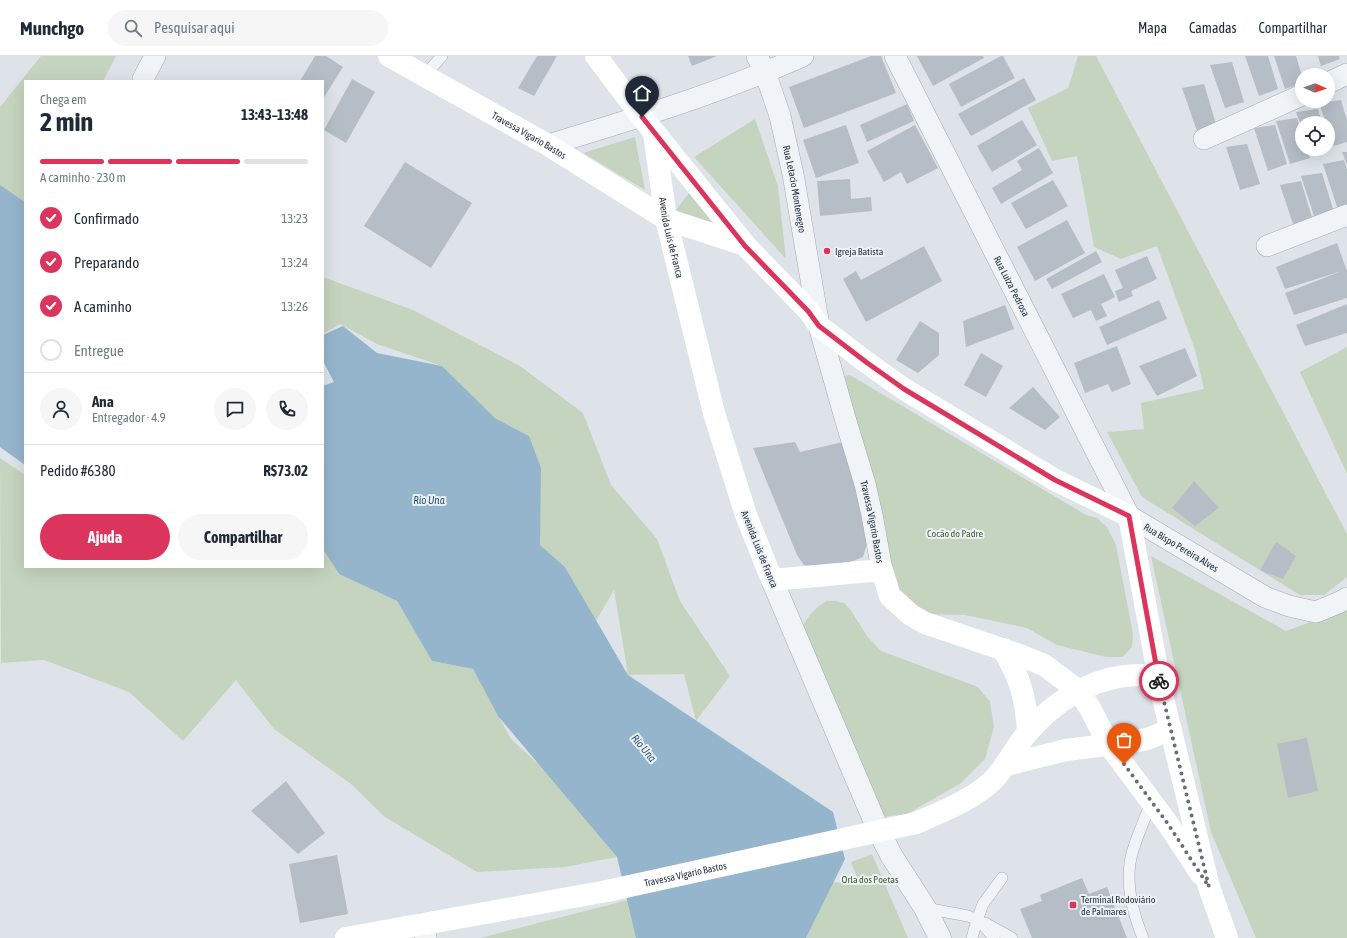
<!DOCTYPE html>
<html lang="pt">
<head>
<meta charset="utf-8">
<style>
	:root { --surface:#fff; --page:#f6f6f7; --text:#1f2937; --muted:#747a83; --line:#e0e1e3; --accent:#dc355d }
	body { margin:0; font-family:"Asap Condensed",sans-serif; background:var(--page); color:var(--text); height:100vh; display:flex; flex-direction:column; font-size:15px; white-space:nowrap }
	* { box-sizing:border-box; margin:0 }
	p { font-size:13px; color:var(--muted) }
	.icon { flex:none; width:22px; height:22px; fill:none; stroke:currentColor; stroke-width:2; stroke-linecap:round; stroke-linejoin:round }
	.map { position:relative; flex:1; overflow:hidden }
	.sheet { position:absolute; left:24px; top:24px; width:300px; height:488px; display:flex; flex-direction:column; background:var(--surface); border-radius:0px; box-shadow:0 4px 16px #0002 }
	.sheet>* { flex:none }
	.needle { width:26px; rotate:92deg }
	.tools { position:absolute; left:1295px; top:12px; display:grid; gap:8px }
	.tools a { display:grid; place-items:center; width:40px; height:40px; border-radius:50%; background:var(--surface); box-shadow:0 4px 16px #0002; font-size:20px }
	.pin { position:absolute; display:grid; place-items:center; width:34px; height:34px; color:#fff; margin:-41px -17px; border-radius:50% 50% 50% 0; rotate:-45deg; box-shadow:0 0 4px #0007 }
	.pin .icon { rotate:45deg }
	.courier { position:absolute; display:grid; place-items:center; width:40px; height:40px; margin:-20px; border:3px solid #dc355d; border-radius:50%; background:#fff; color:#222; box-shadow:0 1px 5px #0007 }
	.summary em { font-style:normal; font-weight:700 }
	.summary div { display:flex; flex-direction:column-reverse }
	.summary { display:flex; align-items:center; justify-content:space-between; height:68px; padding:0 16px }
	h1 { font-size:26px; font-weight:700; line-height:30px }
	.bar { display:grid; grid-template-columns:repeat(4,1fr); gap:6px 4px; align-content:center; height:48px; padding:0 16px }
	.bar i { height:5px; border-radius:3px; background:var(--line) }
	.bar .active { background:var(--accent) }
	.bar p { grid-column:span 4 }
	.line { display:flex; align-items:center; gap:10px; padding:0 16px; border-top:1px solid var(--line) }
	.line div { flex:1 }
	.round { display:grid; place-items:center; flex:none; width:42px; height:42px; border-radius:21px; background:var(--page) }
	ol { padding:0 16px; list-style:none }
	li { display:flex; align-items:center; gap:12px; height:44px }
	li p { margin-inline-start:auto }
	li .icon { padding:4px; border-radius:50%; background:var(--accent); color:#fff; stroke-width:4 }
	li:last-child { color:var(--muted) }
	li i { width:22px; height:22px; border:2px solid var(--line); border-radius:50% }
	.action { display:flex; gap:8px; margin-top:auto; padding:8px 16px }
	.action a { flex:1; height:46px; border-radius:24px; background:var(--accent); color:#fff; font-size:16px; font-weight:700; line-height:46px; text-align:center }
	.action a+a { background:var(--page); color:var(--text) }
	header { display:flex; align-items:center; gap:24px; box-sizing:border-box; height:56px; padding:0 20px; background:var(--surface); border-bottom:1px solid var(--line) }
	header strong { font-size:19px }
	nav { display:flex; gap:22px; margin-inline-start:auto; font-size:14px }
	.search { width:280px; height:36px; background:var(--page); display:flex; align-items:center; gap:10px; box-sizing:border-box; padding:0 14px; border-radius:22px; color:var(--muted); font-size:15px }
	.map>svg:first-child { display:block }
	.green { fill:#c5d4be }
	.water { fill:#95b5cd }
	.building { fill:#b5bdc7 }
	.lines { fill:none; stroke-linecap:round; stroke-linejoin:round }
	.service-casing { stroke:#a3aab4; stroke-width:12 }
	.minor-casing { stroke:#a3aab4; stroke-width:22 }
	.tertiary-casing { stroke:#a3aab4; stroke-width:23 }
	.service { stroke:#f1f4f7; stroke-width:11 }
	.minor { stroke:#f1f4f7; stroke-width:21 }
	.tertiary { stroke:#f1f4f7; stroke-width:22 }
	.secondary { stroke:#fff; stroke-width:22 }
	.secondary-bridge { stroke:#fff; stroke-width:22 }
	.done { stroke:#66707c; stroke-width:4; stroke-dasharray:0 7.2 }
	.route { stroke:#dc355d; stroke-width:5 }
	.poi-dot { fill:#dc355d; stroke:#edf2f7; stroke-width:1.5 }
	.labels { text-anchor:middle; stroke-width:4; stroke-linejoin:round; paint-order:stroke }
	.street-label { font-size:10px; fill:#253242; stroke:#edf2f7 }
	.poi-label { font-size:10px; fill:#253242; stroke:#edf2f7; text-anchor:start }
	.park-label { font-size:10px; fill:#3e5f31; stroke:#edf2f7 }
	.water-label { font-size:11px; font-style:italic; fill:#2b557a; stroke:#edf2f7 }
</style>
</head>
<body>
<header>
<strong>Munchgo</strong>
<div class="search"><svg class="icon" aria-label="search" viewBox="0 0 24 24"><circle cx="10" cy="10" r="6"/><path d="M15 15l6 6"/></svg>Pesquisar aqui</div>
<nav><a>Mapa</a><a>Camadas</a><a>Compartilhar</a></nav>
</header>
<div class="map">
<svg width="1347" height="882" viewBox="0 0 1347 882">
	<rect width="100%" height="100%" fill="#dee3e9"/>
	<!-- green -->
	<path class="green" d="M41,0H116L103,25H25V146L0,129V51Z
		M1078,0H1096L1347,478V521L1324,539H1300L1142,441L1107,376L1144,373L1141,347L1204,333L1195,294L1157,190L1121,203L1094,191L1077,100L1052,105L1028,52L1068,32Z
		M755,63L778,130L786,203L694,101Z
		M635,81L645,134L583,97Z
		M692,133L739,190L698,175L676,154Z
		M323,221L413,254L520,310L583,357L611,429L657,483L680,545L730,620L696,665L684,618L628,619L614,534L596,565L565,511L540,489L529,380L495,362L442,310L377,288L340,268L323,278Z
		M1347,291V418L1300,316Z
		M850,319L1086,459L1097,462L1107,471L1116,489L1133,578L1132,591L1123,601H1106L1057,589L1027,572L965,559L925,558L902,550L842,321Z
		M0,402L25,419V511H323V492L339,518L397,545L432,605L473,613L511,683L573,740L617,801L565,811L477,816L385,761L351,728L274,673L236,624L183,685L129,636L44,604L1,607Z
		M1151,500L1286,575L1347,553V882H1256L1211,776Z
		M826,545H835L844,547L850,553L867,580L881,595L978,631L990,646L994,671L985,703L961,727L907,758L875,762L802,571C809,559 815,552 826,545Z
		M872,798L908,882H806L833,826L860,829L851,806Z
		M632,843L642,882H480Z"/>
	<!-- water -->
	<path class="water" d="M0,129L25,146V409L0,391Z
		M343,270L377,297L442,310L495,362L529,380L541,412L540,489L565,511L628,619L833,756L845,803L806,882H636L617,801L498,660L473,613L432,605L397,545L339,518L323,493V330L334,326L323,305V279Z"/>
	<!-- building -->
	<path class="building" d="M315,0H326L343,11L323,43V25H300Z
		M537,0H557L534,40L518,32Z
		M688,0H717L692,10Z
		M871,0H881L896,37L804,72L789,31Z
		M917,0H983L984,2L933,30Z
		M1001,0H1003L1015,22L961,51L949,28Z
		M1245,0H1268L1278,33L1259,40Z
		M1274,0H1296L1302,20V27L1285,33Z
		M1318,0H1339L1340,3L1321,10Z
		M1232,6L1244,46L1225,52L1210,9Z
		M1024,22L1036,44L971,80L958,58Z
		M352,23L375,36L346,87L324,74Z
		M1204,28L1216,68L1197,75L1182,32Z
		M1341,44L1347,64V86L1334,90L1328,73V67H1326L1319,47Z
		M907,48L914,65L867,86L860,69Z
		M1318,53L1322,67H1302V72L1296,56Z
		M1297,62L1302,77V93H1307L1310,102L1290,108L1276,65Z
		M1022,64L1037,89L992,116L977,90Z
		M846,69L859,107L816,122L803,84Z
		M915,69L938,112L907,128L901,116L884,126L867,95Z
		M1275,69L1287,108L1268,115L1254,72Z
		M1247,88L1260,128L1240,134L1226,91Z
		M1328,88L1330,93L1311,99L1309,93H1328Z
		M1039,92L1053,117L1001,148L992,132L1022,114L1017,105Z
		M1342,96H1347V109Z
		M1344,104L1347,114V148L1337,151L1323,108Z
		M405,106L472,147L431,212L364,170Z
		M1322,117L1334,156L1315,163L1301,120Z
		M850,123L851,143L871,141L872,155L820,160L817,125Z
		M1053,124L1068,150L1026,173L1011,147Z
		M1301,125L1313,165L1294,171L1280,129Z
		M1067,164L1085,197L1035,225L1017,191Z
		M1337,187L1347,215V242L1294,259L1285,237L1342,215L1285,233L1276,211Z
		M924,190L942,225L866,266L843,223L856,215L861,224Z
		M1096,195L1102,206L1052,233L1046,223Z
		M1147,200L1157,223L1131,235L1133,240L1119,246L1115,235L1123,232L1115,214Z
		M1104,218L1115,241L1101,248L1107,260L1096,265L1091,254L1073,262L1061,238Z
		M1159,244L1167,263L1107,289L1099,271Z
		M1347,248V277L1305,290L1296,269Z
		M1005,249L1014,273L966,291L963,265Z
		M920,265L939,277V299L918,317L896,304Z
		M1117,290L1131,328L1112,336L1108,328L1085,337L1074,307Z
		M1185,292L1197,320L1157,340L1139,310Z
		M981,297L1003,310L986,341L964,329Z
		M1033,331L1060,361L1045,374L1009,352Z
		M847,385L869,481L863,501L843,509L815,513L804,509L797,499L753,392L795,386L800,396Z
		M1194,425L1219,452L1195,470L1172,452Z
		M1276,486L1296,500L1283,523L1260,514Z
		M1307,682L1318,735L1288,742L1277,688Z
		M286,725L325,777L298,798L251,755Z
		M337,799L348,858L300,867L289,808Z
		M1082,822L1089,838L1107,831L1127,882H1032L1020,853L1042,845L1040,839Z"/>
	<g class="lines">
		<!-- service casing -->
		<g class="service-casing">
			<path id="service" d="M424,20L442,0
				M925,852L968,860L980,865L994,882
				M985,867L1012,882
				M972,882L977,864L983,848L1002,822
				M1143,882C1132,855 1124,822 1133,794C1138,778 1145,762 1151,747"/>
		</g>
		<!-- minor casing -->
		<g class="minor-casing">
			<g id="minor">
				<path id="s1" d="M757,0L765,16L780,60L793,118L819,270L845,362L865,428L872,459L882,514"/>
				<path id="s2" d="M895,0L1129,460L1265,541L1289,550L1316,556L1340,546L1347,542"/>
				<path d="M143,23L155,0"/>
				<path d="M1328,27L1347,18"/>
				<path d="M1204,83L1302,39"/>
				<path d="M548,89C634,63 720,37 803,0"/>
				<path d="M1267,190L1347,159"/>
				<path d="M423,868L426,882"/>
			</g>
		</g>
		<!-- tertiary casing -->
		<g class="tertiary-casing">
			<path id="tertiary" d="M772,524L877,771L891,799L925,852L940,882"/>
		</g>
		<!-- service -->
		<use href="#service" class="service"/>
		<!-- minor -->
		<use href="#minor" class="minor"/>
		<!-- tertiary -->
		<use href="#tertiary" class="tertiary"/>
		<!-- secondary -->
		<g class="secondary">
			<path id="s3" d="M389,0L548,89L666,163L745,189"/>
			<path d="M596,0L642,61L745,189L809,255L819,270L866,306L904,333L1055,424L1129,460L1161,634L1209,831L1227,882"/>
			<path id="s4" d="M654,77L666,163L714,357L746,459L772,524L882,514L890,540L911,559L925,567L1022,600L1044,609L1079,635L1091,654L1109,689L1168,768L1201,818"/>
			<path d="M1003,593C1020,621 1026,643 1028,675"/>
			<path d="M1006,709L1066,694L1138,685L1150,682L1171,673"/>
			<path d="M916,767C941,756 977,742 995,722C1008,708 1016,689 1029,675C1053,647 1087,625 1124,620C1135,619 1147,619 1158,618"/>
			<path d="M346,882L607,835"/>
		</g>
		<!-- secondary-bridge -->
		<path class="secondary-bridge" id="s5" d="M607,835L916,767"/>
	</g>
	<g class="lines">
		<!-- done -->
		<path class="done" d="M1124,708L1168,768L1209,831L1159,625"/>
		<!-- route -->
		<path class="route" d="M642,61L745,190L808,255L819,270L866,306L904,333L1055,424L1129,460L1159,625"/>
	</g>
	<!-- markers -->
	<g class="poi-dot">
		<circle cx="827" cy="195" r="4"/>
		<rect x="1069" y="845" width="8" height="8" rx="2"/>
	</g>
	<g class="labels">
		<!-- street labels -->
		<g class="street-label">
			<text dy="4" stroke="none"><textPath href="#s3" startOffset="161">Travessa Vigario Bastos</textPath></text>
			<text dy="4" stroke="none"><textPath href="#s1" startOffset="139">Rua Letacio Montenegro</textPath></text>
			<text dy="4" stroke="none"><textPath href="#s4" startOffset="106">Avenida Luis de Franca</textPath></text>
			<text dy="4" stroke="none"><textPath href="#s2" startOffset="258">Rua Luiza Pedrosa</textPath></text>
			<text dy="4" stroke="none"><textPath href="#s1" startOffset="481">Travessa Vigario Bastos</textPath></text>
			<text dy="4" stroke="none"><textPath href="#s2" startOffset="577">Rua Bispo Pereira Alves</textPath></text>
			<text transform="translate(760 493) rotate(68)" y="4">Avenida Luis de Franca</text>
			<text dy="4" stroke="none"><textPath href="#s5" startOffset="80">Travessa Vigario Bastos</textPath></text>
		</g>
		<!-- poi labels -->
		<g class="poi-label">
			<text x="835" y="199">Igreja Batista</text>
			<text x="1081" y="847">Terminal Rodoviário<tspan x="1081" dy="12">de Palmares</tspan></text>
		</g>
		<!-- park labels -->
		<g class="park-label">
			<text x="955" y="481">Cocão do Padre</text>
			<text x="870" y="827">Orla dos Poetas</text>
		</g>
		<!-- water labels -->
		<g class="water-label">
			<text x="429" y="448">Rio Una</text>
			<text transform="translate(644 692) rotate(50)" y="4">Rio Una</text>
		</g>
	</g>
</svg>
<div class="tools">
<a><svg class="needle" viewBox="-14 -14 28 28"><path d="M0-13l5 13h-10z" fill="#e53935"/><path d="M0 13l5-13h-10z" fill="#747a83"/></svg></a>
<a><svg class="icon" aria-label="locate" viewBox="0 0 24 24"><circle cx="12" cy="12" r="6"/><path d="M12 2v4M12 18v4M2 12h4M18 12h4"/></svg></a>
</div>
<div class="pin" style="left:1124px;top:708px;background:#ea580c"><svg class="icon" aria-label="bag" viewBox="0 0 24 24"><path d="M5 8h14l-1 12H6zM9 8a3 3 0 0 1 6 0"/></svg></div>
<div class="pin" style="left:642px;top:61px;background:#1f2937"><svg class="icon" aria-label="home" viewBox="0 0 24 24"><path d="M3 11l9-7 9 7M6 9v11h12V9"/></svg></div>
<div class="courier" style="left:1159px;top:625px"><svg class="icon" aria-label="bike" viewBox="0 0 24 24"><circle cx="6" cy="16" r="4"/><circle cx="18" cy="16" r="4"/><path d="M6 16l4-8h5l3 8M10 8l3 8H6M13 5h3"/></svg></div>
<section class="sheet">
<div class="summary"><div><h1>2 min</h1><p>Chega em</p></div><em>13:43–13:48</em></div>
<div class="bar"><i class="active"></i><i class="active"></i><i class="active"></i><i></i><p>A caminho · 230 m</p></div>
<ol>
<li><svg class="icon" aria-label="check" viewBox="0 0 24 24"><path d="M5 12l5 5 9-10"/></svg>Confirmado<p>13:23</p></li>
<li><svg class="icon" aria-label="check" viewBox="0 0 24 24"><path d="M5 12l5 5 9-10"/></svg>Preparando<p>13:24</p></li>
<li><svg class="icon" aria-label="check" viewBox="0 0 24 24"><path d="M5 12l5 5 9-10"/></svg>A caminho<p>13:26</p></li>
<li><i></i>Entregue</li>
</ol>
<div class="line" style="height:72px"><a class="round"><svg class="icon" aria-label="person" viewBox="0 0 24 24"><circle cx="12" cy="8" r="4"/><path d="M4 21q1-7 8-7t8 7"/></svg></a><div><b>Ana</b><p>Entregador · 4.9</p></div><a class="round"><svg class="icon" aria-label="chat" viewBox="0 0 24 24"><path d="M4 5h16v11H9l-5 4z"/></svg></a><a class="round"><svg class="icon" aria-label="phone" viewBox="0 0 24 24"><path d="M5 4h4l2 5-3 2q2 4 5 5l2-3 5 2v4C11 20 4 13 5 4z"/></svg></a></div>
<div class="line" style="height:52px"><div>Pedido #6380</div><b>R$73.02</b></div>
<div class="action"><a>Ajuda</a><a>Compartilhar</a></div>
</section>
</div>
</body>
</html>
